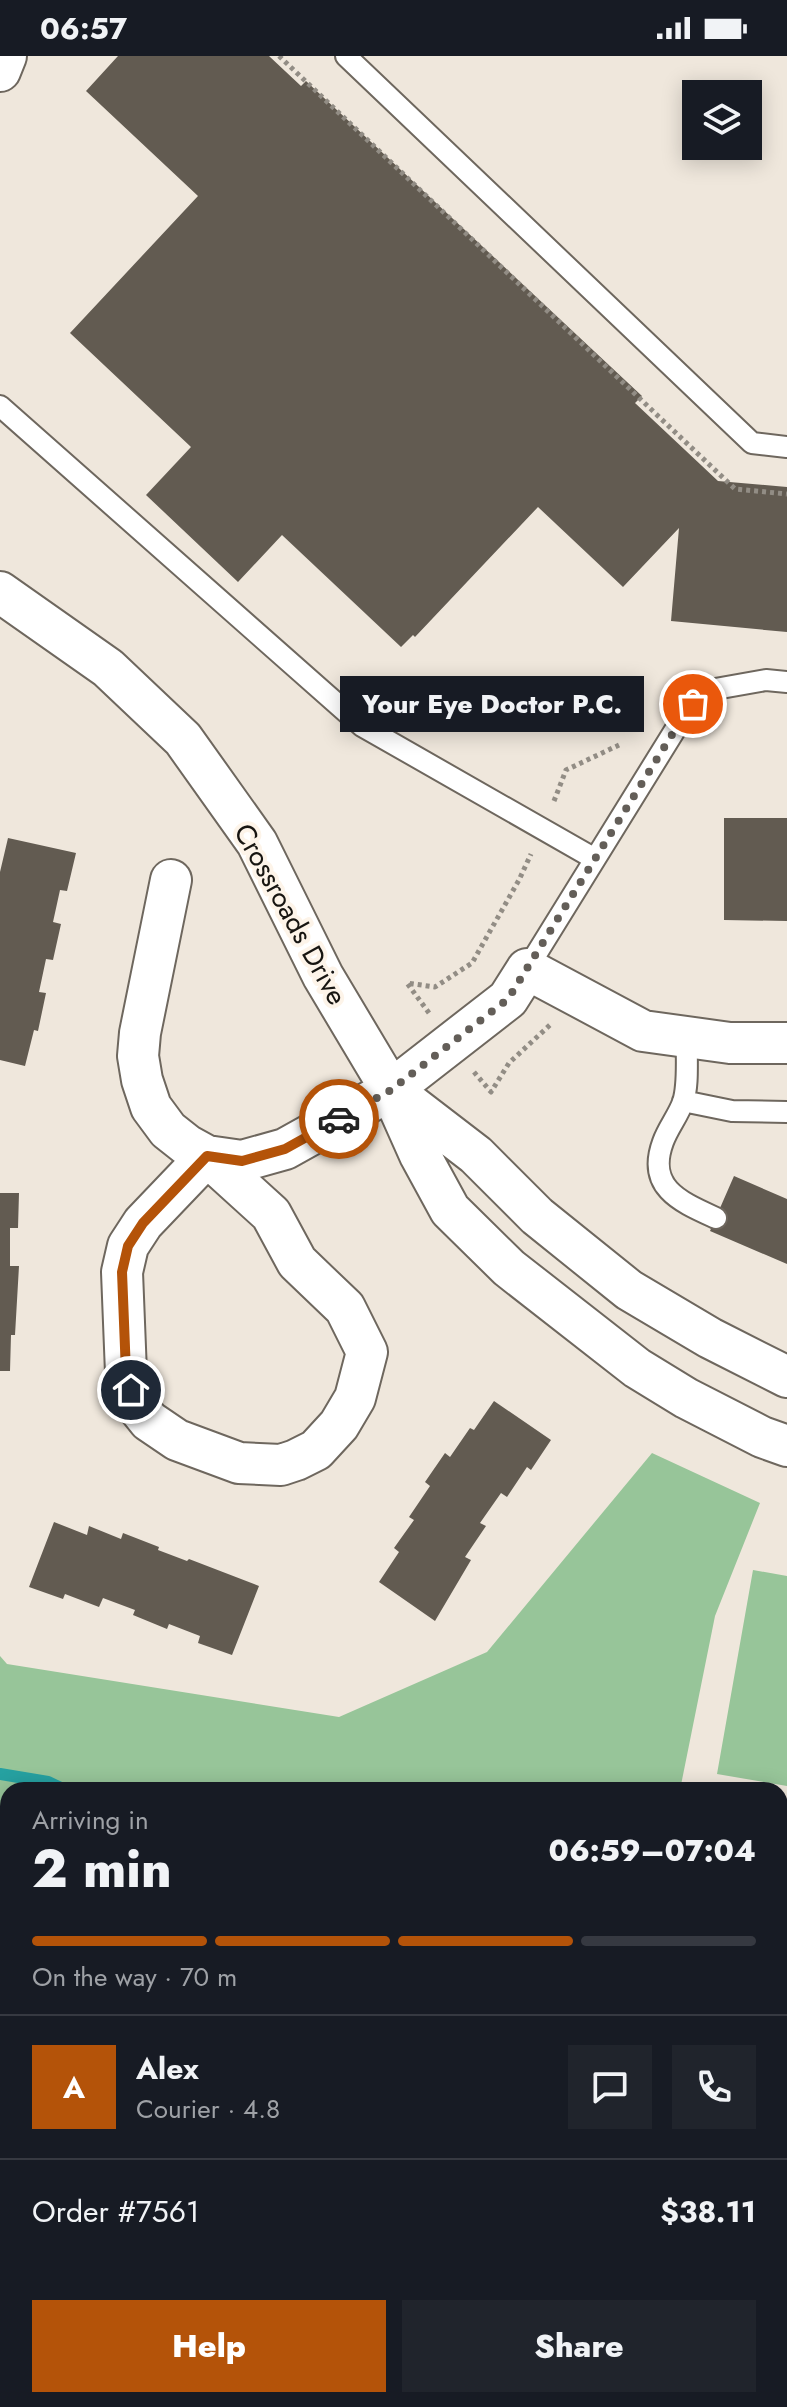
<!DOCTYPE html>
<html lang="en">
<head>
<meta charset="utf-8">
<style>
	:root { --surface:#171b24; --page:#20242c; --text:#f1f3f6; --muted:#9ea1a6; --line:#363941; --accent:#b45309 }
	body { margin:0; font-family:Jost,sans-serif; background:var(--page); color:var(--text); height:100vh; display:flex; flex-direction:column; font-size:30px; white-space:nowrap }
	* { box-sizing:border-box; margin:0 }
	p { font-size:26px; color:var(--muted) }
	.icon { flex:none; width:44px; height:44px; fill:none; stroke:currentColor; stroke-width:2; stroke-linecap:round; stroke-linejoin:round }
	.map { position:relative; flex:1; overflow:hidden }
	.drawer { position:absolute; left:0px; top:1726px; width:788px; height:626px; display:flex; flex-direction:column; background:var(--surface); border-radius:24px 24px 0 0; box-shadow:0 4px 20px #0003 }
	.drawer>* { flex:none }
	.fabs { position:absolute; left:682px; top:24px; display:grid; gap:16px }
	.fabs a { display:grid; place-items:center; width:80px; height:80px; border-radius:0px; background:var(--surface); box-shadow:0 4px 20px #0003; font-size:40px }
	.pin { position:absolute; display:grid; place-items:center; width:68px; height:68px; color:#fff; margin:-34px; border:4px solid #fff; border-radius:50%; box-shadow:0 2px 8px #0007 }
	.courier { position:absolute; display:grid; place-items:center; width:80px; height:80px; margin:-40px; border:6px solid #b45309; border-radius:50%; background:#fff; color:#222; box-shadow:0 2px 10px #0007 }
	.bubble { position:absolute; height:56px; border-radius:0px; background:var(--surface); box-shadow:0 4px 20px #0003; font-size:26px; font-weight:800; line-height:56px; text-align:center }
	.headline em { font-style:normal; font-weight:800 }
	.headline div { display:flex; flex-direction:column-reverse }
	.headline { display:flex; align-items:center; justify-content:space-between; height:136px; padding:0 32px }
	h1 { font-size:52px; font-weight:800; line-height:60px }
	.bar { display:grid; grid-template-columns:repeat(4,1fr); gap:12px 8px; align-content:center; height:96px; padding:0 32px }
	.bar i { height:10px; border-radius:6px; background:var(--line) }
	.bar .current { background:var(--accent) }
	.bar p { grid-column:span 4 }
	.line { display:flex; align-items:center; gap:20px; padding:0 32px; border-top:2px solid var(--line) }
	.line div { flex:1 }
	.round { display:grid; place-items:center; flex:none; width:84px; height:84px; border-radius:0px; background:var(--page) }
	.cta { display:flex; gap:16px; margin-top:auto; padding:16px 32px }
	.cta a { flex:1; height:92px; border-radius:0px; background:var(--accent); color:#fff; font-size:32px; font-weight:800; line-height:92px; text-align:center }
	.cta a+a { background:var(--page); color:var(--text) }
	.status { display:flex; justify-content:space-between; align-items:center; height:56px; padding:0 40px; background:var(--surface); direction:ltr }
	.status svg { height:22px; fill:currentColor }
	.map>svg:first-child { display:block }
	.green { fill:#97c599 }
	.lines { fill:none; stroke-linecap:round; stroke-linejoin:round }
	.stream { stroke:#26a1a1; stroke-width:12 }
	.building { fill:#625b51 }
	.service-casing { stroke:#6e675e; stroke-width:24 }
	.minor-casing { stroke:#6e675e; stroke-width:44 }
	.path { stroke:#928d85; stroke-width:5; stroke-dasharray:4 4; stroke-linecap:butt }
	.service { stroke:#fff; stroke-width:20 }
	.minor { stroke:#fff; stroke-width:40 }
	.done { stroke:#635e58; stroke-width:8; stroke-dasharray:0 14.4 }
	.route { stroke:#b45309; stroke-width:10 }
	.labels { text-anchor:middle; stroke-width:8; stroke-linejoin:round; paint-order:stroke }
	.street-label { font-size:28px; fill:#171511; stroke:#fdf4e9 }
</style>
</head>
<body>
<div class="status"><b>06:57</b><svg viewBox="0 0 49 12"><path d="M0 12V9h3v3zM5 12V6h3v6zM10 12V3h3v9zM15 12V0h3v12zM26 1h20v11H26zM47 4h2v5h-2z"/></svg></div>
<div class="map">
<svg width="787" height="2351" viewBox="0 0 787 2351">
	<rect width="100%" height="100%" fill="#efe7dc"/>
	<!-- green -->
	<path class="green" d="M652,1397L760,1447L715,1560L681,1729L685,1734H8V2027L0,2024V1600L7,1608L339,1661L487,1596Z
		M753,1514L787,1520V1730L717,1718Z
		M780,1779L787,1780V1867L780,1871Z
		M787,1929V2270L780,2269V1930Z"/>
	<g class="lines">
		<!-- stream -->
		<path class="stream" d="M0,1718L48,1726L65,1734
			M780,2001L787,2004"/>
	</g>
	<!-- building -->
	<path class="building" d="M118,0H269L301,30L306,25L642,340L635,347L718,425L787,431V576L671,565L679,472L623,531L538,451L415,581L413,579L401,591L282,479L238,526L146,439L191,391L70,277L198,140L86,35Z
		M724,762H787V865L724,864Z
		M8,782L76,797L67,835L60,834L53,866L61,868L53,904L46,903L39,936L46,937L38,975L34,974L25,1010L0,1004V816Z
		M734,1120L787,1143V1208L710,1175Z
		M0,1137H19L18,1172H10V1210H19L15,1279H11L10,1315H0Z
		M494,1345L551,1384L531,1414L527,1411L507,1441L501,1437L480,1467L486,1470L465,1501L471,1504L435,1565L379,1526L399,1496L394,1492L414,1464L409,1461L430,1430L425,1426L445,1397L450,1401L470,1372L474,1374Z
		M54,1466L87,1479L89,1470L121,1483L123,1477L159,1491L158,1494L187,1505L189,1503L259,1530L232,1599L198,1587L200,1580L169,1568L167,1573L133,1559L135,1554L103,1542L99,1551L65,1538L63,1543L29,1531Z
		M780,2295L787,2309V2351H747L743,2344H780Z
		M408,2344H484L478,2351H402Z"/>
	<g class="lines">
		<!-- service casing -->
		<g class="service-casing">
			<path id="service" d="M346,0L752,387L787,391
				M0,350L362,670L595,803
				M527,913L683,661L704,635L766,624L787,626
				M687,983C686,1002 689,1028 683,1046C678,1060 668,1072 663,1086C646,1132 681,1146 716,1162
				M683,1045L732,1055L787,1056"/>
		</g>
		<!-- minor casing -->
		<g class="minor-casing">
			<path id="minor" d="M0,15L6,0
				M0,536L108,612L183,683L257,787L323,920L391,1034L420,1099L450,1154L509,1212L637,1312L686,1342L762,1381L787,1390
				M171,824L140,977L138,1000L142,1024L151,1051L168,1074L187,1089L207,1100L242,1105L285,1093L391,1034L508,943L527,913L643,975L730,987H787
				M394,1036L476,1099L537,1160L629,1234L710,1282L787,1321
				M207,1100L271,1158L297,1206L345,1252L367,1296L355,1342L339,1369L316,1394L296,1404L281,1409L239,1407L177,1384L149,1365L137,1350L126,1317L122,1216L128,1190L143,1167Z"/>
		</g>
		<!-- path -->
		<path class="path" d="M279,0L735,433L787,438
			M554,745L566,714L619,689
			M429,957L407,927L435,931L472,907L519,824L531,798
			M474,1016L491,1036L509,1007L551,968
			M0,1971L8,1973
			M780,2106L787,2108"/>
		<!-- service -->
		<use href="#service" class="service"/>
		<!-- minor -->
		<use href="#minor" class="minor"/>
	</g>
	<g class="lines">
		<!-- done -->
		<path class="done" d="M339,1063L391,1034L508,943L683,661L693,648"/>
		<!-- route -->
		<path class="route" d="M131,1334L126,1317L122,1216L128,1190L143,1167L207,1100L242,1105L285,1093L339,1063"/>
	</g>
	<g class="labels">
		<!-- street labels -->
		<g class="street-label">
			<text transform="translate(291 858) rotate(61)" y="10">Crossroads Drive</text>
		</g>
	</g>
</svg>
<div class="fabs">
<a><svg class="icon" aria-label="layers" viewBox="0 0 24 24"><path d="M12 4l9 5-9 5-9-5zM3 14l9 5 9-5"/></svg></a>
</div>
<div class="pin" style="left:693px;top:648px;background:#ea580c"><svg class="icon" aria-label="bag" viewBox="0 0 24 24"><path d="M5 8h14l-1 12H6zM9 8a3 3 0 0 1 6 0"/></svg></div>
<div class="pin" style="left:131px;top:1334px;background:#1f2937"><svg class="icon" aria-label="home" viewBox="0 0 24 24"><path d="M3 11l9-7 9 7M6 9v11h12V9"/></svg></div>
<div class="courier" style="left:339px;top:1063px"><svg class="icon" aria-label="car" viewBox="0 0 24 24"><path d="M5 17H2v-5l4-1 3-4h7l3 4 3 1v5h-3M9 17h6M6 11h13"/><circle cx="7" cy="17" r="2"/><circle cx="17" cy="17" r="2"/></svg></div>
<div class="bubble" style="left:340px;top:620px;width:304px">Your Eye Doctor P.C.</div>
<section class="drawer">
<div class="headline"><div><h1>2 min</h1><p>Arriving in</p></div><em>06:59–07:04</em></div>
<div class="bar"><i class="current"></i><i class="current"></i><i class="current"></i><i></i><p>On the way · 70 m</p></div>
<div class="line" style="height:144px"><b class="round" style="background:var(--accent);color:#fff">A</b><div><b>Alex</b><p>Courier · 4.8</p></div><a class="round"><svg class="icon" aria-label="chat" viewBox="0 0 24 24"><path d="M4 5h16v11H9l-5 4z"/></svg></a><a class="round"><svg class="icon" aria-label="phone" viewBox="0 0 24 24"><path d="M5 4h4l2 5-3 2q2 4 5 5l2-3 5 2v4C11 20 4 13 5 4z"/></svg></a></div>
<div class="line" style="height:104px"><div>Order #7561</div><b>$38.11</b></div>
<div class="cta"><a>Help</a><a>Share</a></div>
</section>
</div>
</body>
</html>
